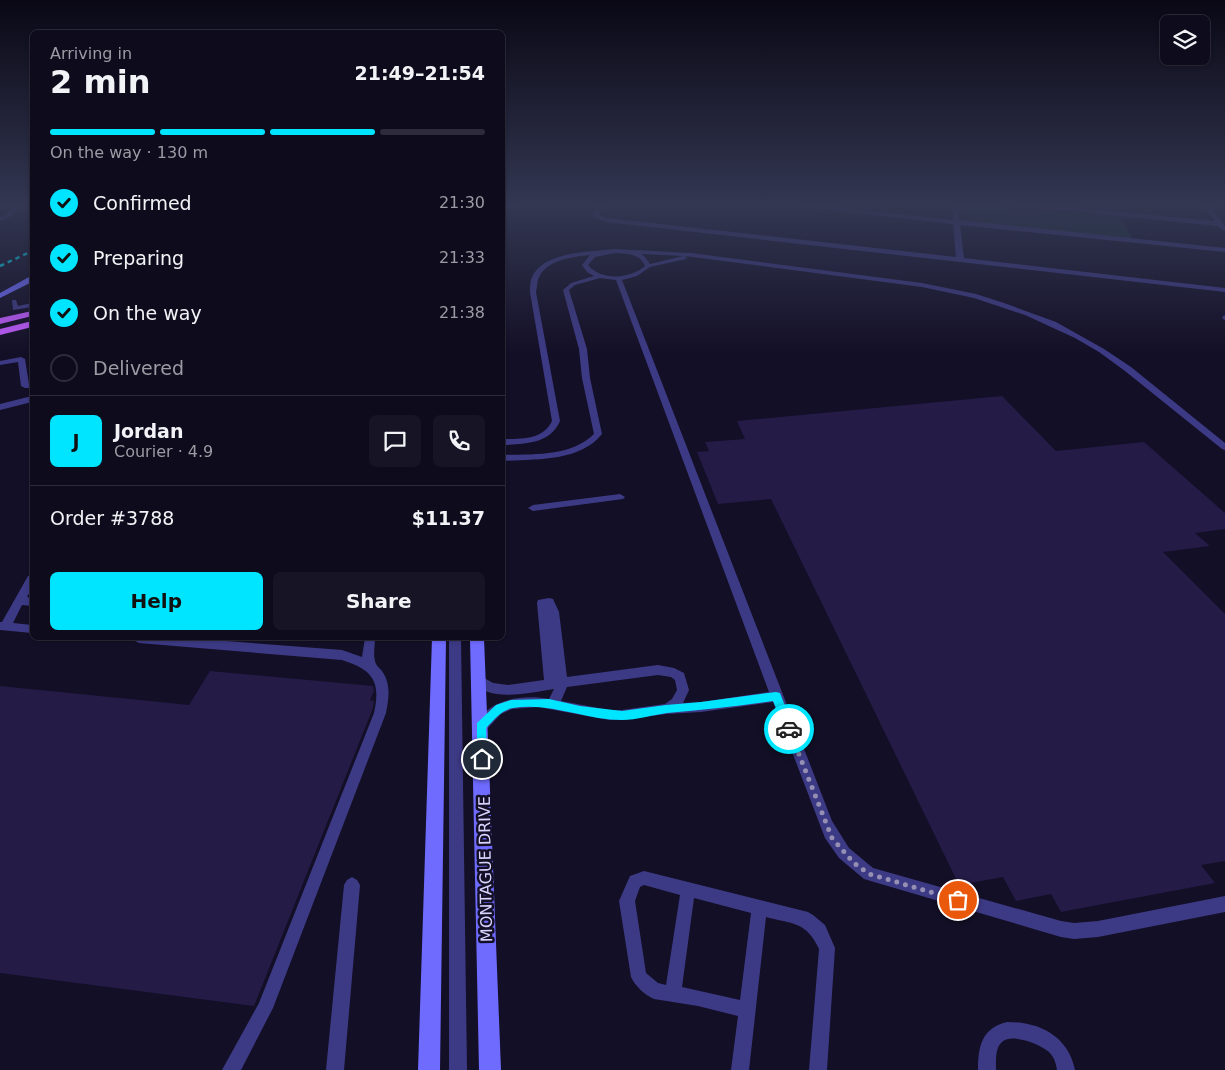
<!DOCTYPE html>
<html lang="en">
<head>
<meta charset="utf-8">
<style>
	:root { --surface:#0e0b1c; --page:#171425; --text:#f1f3f6; --muted:#9b9ba3; --line:#2e2b3b; --accent:#00e5ff }
	body { margin:0; font-family:"DejaVu Sans",sans-serif; background:var(--page); color:var(--text); height:100vh; display:flex; flex-direction:column; font-size:19px; white-space:nowrap }
	* { box-sizing:border-box; margin:0 }
	p { font-size:16px; color:var(--muted) }
	.icon { flex:none; width:28px; height:28px; fill:none; stroke:currentColor; stroke-width:2; stroke-linecap:round; stroke-linejoin:round }
	.map { position:relative; flex:1; overflow:hidden }
	.panel { position:absolute; left:30px; top:30px; width:475px; height:610px; display:flex; flex-direction:column; background:var(--surface); border-radius:8px; box-shadow:0 1px 4px #0004,0 0 0 1px var(--line) }
	.panel>* { flex:none }
	.controls { position:absolute; left:1160px; top:15px; display:grid; gap:10px }
	.controls a { display:grid; place-items:center; width:50px; height:50px; border-radius:8px; background:var(--surface); box-shadow:0 1px 4px #0004,0 0 0 1px var(--line); font-size:25px }
	.pin { position:absolute; display:grid; place-items:center; width:42px; height:42px; color:#fff; margin:-21px; border:2px solid #fff; border-radius:50%; box-shadow:0 1px 5px #0007 }
	.courier { position:absolute; display:grid; place-items:center; width:50px; height:50px; margin:-25px; border:4px solid #00e5ff; border-radius:50%; background:#fff; color:#222; box-shadow:0 1px 6px #0007 }
	.summary em { font-style:normal; font-weight:600 }
	.summary div { display:flex; flex-direction:column-reverse }
	.summary { display:flex; align-items:center; justify-content:space-between; height:85px; padding:0 20px }
	h1 { font-size:32px; font-weight:600; line-height:38px }
	.bar { display:grid; grid-template-columns:repeat(4,1fr); gap:8px 5px; align-content:center; height:60px; padding:0 20px }
	.bar i { height:6px; border-radius:4px; background:var(--line) }
	.bar .on { background:var(--accent) }
	.bar p { grid-column:span 4 }
	.line { display:flex; align-items:center; gap:12px; padding:0 20px; border-top:1px solid var(--line) }
	.line div { flex:1 }
	.round { display:grid; place-items:center; flex:none; width:52px; height:52px; border-radius:8px; background:var(--page) }
	ol { padding:0 20px; list-style:none }
	li { display:flex; align-items:center; gap:15px; height:55px }
	li p { margin-inline-start:auto }
	li .icon { padding:5px; border-radius:50%; background:var(--accent); color:#111; stroke-width:4 }
	li:last-child { color:var(--muted) }
	li i { width:28px; height:28px; border:2px solid var(--line); border-radius:50% }
	.cta { display:flex; gap:10px; margin-top:auto; padding:10px 20px }
	.cta a { flex:1; height:58px; border-radius:8px; background:var(--accent); color:#111; font-size:20px; font-weight:600; line-height:58px; text-align:center }
	.cta a+a { background:var(--page); color:var(--text) }
	.map>svg:first-child { display:block }
	.green { fill:#12302f }
	.building { fill:#241b47 }
	.lines { fill:none; stroke-linecap:round; stroke-linejoin:round }
	.lane { fill:#3d3a85; fill-rule:evenodd }
	.street { fill:#3d3a85; fill-rule:evenodd }
	.secondary { fill:#6f6bff; fill-rule:evenodd }
	.primary { fill:#c25bff; fill-rule:evenodd }
	.rail { stroke:#00e5ff; stroke-width:2.5; stroke-dasharray:4.5 4; stroke-linecap:butt }
	.route { fill:#00e5ff }
	.done { stroke:#948fb3; stroke-width:5; stroke-dasharray:0 9 }
	.labels { text-anchor:middle; stroke-width:5; stroke-linejoin:round; paint-order:stroke }
	.near-street-label { font-size:16px; fill:#d9d4ff; stroke:#130f26 }
</style>
</head>
<body>
<div class="map">
<svg width="1225" height="1070" viewBox="0 0 1225 1070">
	<rect width="100%" height="100%" fill="#130f26"/>
	<!-- green -->
	<path class="green" d="M971,206L1121,216L1132,239L968,222L961,219L959,210Z"/>
	<!-- building -->
	<path class="building" d="M1002,396L1056,451L1144,442L1225,513V529L1195,533L1210,546L1163,552L1225,614V861L1201,865L1215,883L1061,912L1051,894L1016,901L1003,877L959,885L771,499L718,504L697,452L709,451L705,442L745,439L737,421Z
		M210,671L373,686L374,691L370,700L374,701L373,708L254,1006L0,973V686L189,705Z"/>
	<g class="lines">
		<!-- lane -->
		<path class="lane" d="M615,249L691,253L922,283L976,294L1004,303L1056,322L1104,349L1131,367L1225,443V450L1222,449L1125,371L1099,352L1075,338L1025,315L974,298L922,287L685,256L687,258L686,259L650,267L637,276L622,280L832,821L849,848L873,868L1061,921L1074,923L1098,921L1225,896V912L1098,937L1074,939L1061,937L864,879L839,858L825,838L773,702L701,712L666,714L622,720H609L538,707L512,709L501,714L486,730L481,732L476,730L475,726C487,699 523,694 549,699L554,689C533,692 485,704 473,680L475,676L479,675L493,683L508,685L544,680L537,603L538,600L549,598L553,599L559,612L567,677L658,665L674,668L684,673L689,690L683,703L701,702L769,692L616,280L600,278L575,285L569,290L587,349L590,378L602,434C580,462 535,459 502,461V455C533,454 571,457 594,434L582,378L579,349L563,290L571,283L594,276L587,272L582,265L590,255C572,257 544,260 538,280C537,283 537,288 536,292L560,421C550,444 525,444 502,445V439C521,439 543,440 552,421L530,292C530,288 530,284 531,280C540,251 590,252 615,249ZM615,253C626,254 640,253 645,266C630,279 601,281 588,265L595,257ZM641,254L683,256L650,264L645,257ZM658,675L671,677L675,680L677,690L672,699L665,704L622,710H609L561,701L567,687Z
			M12,300H16L18,306L32,303V307L13,310Z
			M1225,315V320L1223,319L1222,317Z
			M21,357L25,359L29,384H32V388H25L21,386L18,362L0,365V361Z
			M620,494L625,497L623,499L533,511L528,508L533,505Z
			M32,575V588L27,597L32,598V606L22,605L13,623L32,625V633L0,630V622H2L28,576Z
			M133,638H188L342,650L362,657L365,638H375C375,645 373,654 375,661C376,666 379,667 382,671C391,684 389,698 386,713L273,1008L241,1070H222L259,1003L374,713C381,681 373,670 342,660L139,643L135,641Z
			M449,638H461L467,1070H449Z
			M644,871L808,912L813,915L825,925L835,948L827,1070H809L819,949C806,921 792,924 766,917L749,1070H731L738,1016L698,1006L654,999C645,995 635,986 631,977L619,901L630,876ZM644,885L680,895L666,985L658,983L646,973L635,901L640,887ZM694,898L751,913L740,1000L682,987Z
			M352,877L357,880L360,885L344,1070H326L344,885L347,880Z
			M1007,1022C1040,1022 1068,1036 1075,1070H1057C1056,1063 1054,1057 1049,1052C1040,1044 1010,1032 1001,1043C995,1049 996,1062 996,1070H978C978,1046 982,1028 1007,1022Z"/>
		<!-- street -->
		<path class="street" d="M29,204L21,207L10,217L0,221V217L6,215L13,208L0,209V205Z
			M611,204L604,207L599,215L607,218L956,257L953,224L777,204H803L953,220V208L958,204H967L958,210L960,220L1225,248V252L960,225L964,258L1225,288V292L606,222L592,216L599,205Z
			M980,204L1060,206L1215,221L1202,204H1209L1225,226V230L1221,229L1218,226L1060,210Z
			M32,396V402L0,410V404Z"/>
		<!-- secondary -->
		<path class="secondary" d="M29,277H32V282L0,298V293Z
			M432,638H446L440,1070H418Z
			M470,638H484L501,1070H479Z"/>
		<!-- primary -->
		<path class="primary" d="M510,204H524L502,210V206Z
			M32,311V316L0,324V318Z
			M32,321V327L0,335V329Z"/>
		<!-- rail -->
		<path class="rail" d="M0,266L32,251"/>
	</g>
	<!-- sky -->
	<linearGradient id="sky" x2="0" y2="1"><stop stop-color="#0a0815"/><stop offset="0.58" stop-color="#333752"/><stop offset="1" stop-color="#333752" stop-opacity="0"/></linearGradient>
	<rect width="1225" height="354" fill="url(#sky)"/>
	<!-- route -->
	<path class="route" d="M776,692L780,693L794,729L789,734L786,732L773,701C738,706 703,710 667,713C652,715 637,720 622,720C585,720 550,702 513,708C501,710 494,720 486,728L487,759L486,762L482,764L478,762L477,759V723L496,705L511,700L549,699L580,706L622,711L666,705L701,702Z"/>
	<g class="lines">
		<!-- done -->
		<path class="done" d="M789,729L832,838L854,863L869,874L958,900"/>
	</g>
	<g class="labels">
		<!-- near-street labels -->
		<g class="near-street-label">
			<text transform="translate(485 869) rotate(-91)" y="6">MONTAGUE DRIVE</text>
		</g>
	</g>
</svg>
<div class="controls">
<a><svg class="icon" aria-label="layers" viewBox="0 0 24 24"><path d="M12 4l9 5-9 5-9-5zM3 14l9 5 9-5"/></svg></a>
</div>
<div class="pin" style="left:958px;top:900px;background:#ea580c"><svg class="icon" aria-label="bag" viewBox="0 0 24 24"><path d="M5 8h14l-1 12H6zM9 8a3 3 0 0 1 6 0"/></svg></div>
<div class="pin" style="left:482px;top:759px;background:#1f2937"><svg class="icon" aria-label="home" viewBox="0 0 24 24"><path d="M3 11l9-7 9 7M6 9v11h12V9"/></svg></div>
<div class="courier" style="left:789px;top:729px"><svg class="icon" aria-label="car" viewBox="0 0 24 24"><path d="M5 17H2v-5l4-1 3-4h7l3 4 3 1v5h-3M9 17h6M6 11h13"/><circle cx="7" cy="17" r="2"/><circle cx="17" cy="17" r="2"/></svg></div>
<section class="panel">
<div class="summary"><div><h1>2 min</h1><p>Arriving in</p></div><em>21:49–21:54</em></div>
<div class="bar"><i class="on"></i><i class="on"></i><i class="on"></i><i></i><p>On the way · 130 m</p></div>
<ol>
<li><svg class="icon" aria-label="check" viewBox="0 0 24 24"><path d="M5 12l5 5 9-10"/></svg>Confirmed<p>21:30</p></li>
<li><svg class="icon" aria-label="check" viewBox="0 0 24 24"><path d="M5 12l5 5 9-10"/></svg>Preparing<p>21:33</p></li>
<li><svg class="icon" aria-label="check" viewBox="0 0 24 24"><path d="M5 12l5 5 9-10"/></svg>On the way<p>21:38</p></li>
<li><i></i>Delivered</li>
</ol>
<div class="line" style="height:90px"><b class="round" style="background:var(--accent);color:#111">J</b><div><b>Jordan</b><p>Courier · 4.9</p></div><a class="round"><svg class="icon" aria-label="chat" viewBox="0 0 24 24"><path d="M4 5h16v11H9l-5 4z"/></svg></a><a class="round"><svg class="icon" aria-label="phone" viewBox="0 0 24 24"><path d="M5 4h4l2 5-3 2q2 4 5 5l2-3 5 2v4C11 20 4 13 5 4z"/></svg></a></div>
<div class="line" style="height:65px"><div>Order #3788</div><b>$11.37</b></div>
<div class="cta"><a>Help</a><a>Share</a></div>
</section>
</div>
</body>
</html>
